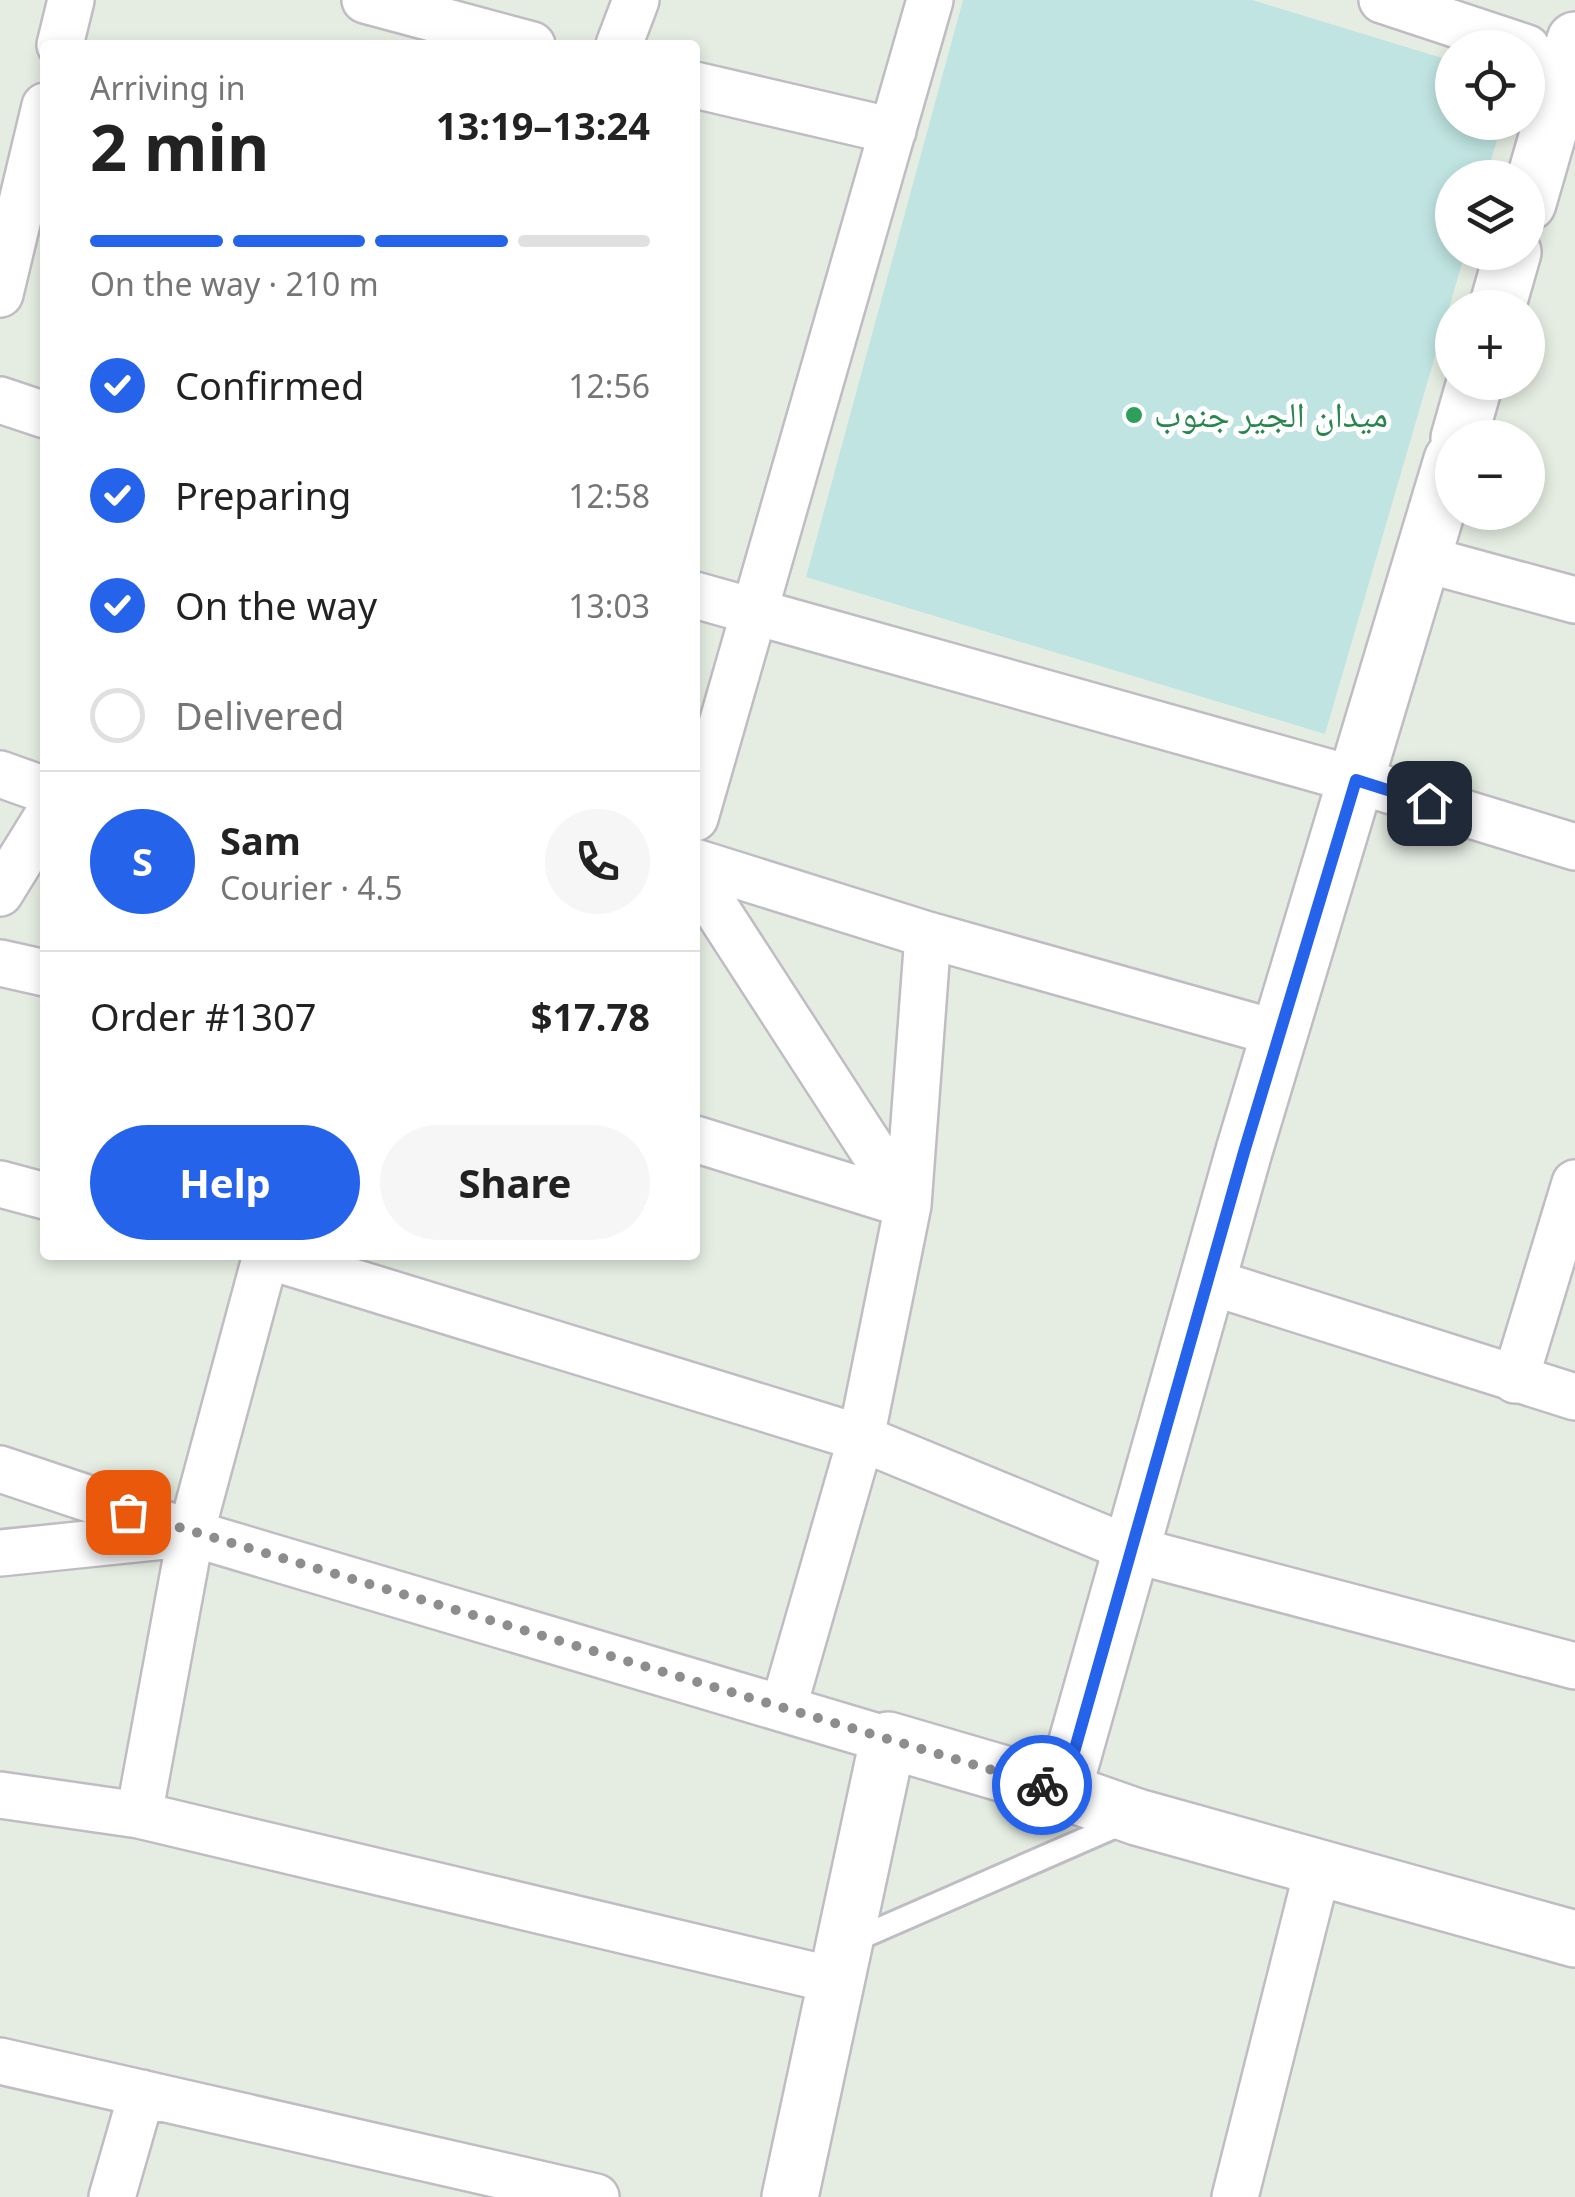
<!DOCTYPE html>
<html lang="en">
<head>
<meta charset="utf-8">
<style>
	:root { --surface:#fff; --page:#f6f6f6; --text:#222; --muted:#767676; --line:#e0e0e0; --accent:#2563eb }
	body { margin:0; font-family:"Noto Sans","Noto Naskh Arabic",sans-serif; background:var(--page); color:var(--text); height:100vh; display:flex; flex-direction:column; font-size:38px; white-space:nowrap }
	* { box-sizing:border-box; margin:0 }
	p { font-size:32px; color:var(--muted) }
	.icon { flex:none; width:55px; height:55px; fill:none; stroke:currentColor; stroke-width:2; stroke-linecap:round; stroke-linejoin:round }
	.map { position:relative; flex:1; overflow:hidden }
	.drawer { position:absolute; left:40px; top:40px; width:660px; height:1220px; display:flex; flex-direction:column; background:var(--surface); border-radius:10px; box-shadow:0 5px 15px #0003 }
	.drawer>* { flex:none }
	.controls { position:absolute; left:1435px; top:30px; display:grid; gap:20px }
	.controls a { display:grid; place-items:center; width:110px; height:110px; border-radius:50%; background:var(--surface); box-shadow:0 5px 15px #0003; font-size:50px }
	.pin { position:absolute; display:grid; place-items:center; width:85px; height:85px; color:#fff; margin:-42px; border-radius:20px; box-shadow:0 5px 15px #0006 }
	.courier { position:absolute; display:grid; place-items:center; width:100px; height:100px; margin:-50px; border:8px solid #2563eb; border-radius:50%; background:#fff; color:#222; box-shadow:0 2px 12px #0007 }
	.head em { font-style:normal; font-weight:700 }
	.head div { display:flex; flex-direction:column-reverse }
	.head { display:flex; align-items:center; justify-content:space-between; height:170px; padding:0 50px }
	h1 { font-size:65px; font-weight:700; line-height:75px }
	.bar { display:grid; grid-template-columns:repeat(4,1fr); gap:15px 10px; align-content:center; height:120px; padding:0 50px }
	.bar i { height:12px; border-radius:8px; background:var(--line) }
	.bar .selected { background:var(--accent) }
	.bar p { grid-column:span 4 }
	.line { display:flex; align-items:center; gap:25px; padding:0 50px; border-top:2px solid var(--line) }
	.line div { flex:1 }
	.round { display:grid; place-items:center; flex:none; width:105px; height:105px; border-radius:52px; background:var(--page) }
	ol { padding:0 50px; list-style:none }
	li { display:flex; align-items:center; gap:30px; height:110px }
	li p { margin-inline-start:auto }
	li .icon { padding:10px; border-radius:50%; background:var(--accent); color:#fff; stroke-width:4 }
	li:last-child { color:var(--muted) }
	li i { width:55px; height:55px; border:5px solid var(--line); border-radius:50% }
	.action { display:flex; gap:20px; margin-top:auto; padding:20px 50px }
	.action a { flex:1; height:115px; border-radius:60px; background:var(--accent); color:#fff; font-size:40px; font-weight:700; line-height:115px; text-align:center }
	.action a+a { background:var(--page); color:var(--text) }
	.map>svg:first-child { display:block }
	.green { fill:#bfe4e1 }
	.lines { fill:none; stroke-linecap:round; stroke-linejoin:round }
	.service-casing { stroke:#c0bcc3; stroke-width:28 }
	.minor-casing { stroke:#c0bcc3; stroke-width:50 }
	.tertiary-casing { stroke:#c0bcc3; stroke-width:60 }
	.service { stroke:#fff; stroke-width:22 }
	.minor { stroke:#fff; stroke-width:45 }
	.tertiary { stroke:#fff; stroke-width:55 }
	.done { stroke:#8d8d8f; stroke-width:10; stroke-dasharray:0 18 }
	.route { stroke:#2563eb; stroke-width:12 }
	.leisure-dot { fill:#2e9e5b; stroke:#fff; stroke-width:4 }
	.labels { text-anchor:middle; stroke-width:10; stroke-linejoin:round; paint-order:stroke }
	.leisure-label { font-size:35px; fill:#27864d; stroke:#fff; text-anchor:start }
</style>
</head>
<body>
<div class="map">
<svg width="1575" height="2197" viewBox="0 0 1575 2197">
	<rect width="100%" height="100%" fill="#e5ede2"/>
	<!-- green -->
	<path class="green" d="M963,0H1252L1452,61V122L1502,123L1486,177L1452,178V252L1465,253L1325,734L806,577Z"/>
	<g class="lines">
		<!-- service casing -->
		<g class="service-casing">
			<path id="service" d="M848,1943L1125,1822"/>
		</g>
		<!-- minor casing -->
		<g class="minor-casing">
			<path id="minor" d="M365,0L532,45
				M1382,0L1527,48
				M60,45L71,0
				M619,45L636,0
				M695,85L893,131
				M0,294L45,106
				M0,400L45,415
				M1424,559L1575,600
				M695,595L1356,780L1575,847
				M0,774L45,790
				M695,818L930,0
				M695,862L928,935L1280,1034
				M695,876L908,1205
				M0,893L45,820
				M0,963L45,973
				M695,1139L908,1205
				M0,1184L45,1196
				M265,1255L861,1438L1130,1549L1575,1666
				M1208,1281L1575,1397
				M1515,1380L1575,1183
				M0,1469L191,1533L888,1740
				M0,1553L174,1535
				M783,1709L861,1438L908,1205L928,935
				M0,1795L139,1815L837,1981
				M139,1815L191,1533L266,1255
				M0,2061L596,2197
				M112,2197L142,2093
				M1235,2197L1318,1868"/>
		</g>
		<!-- tertiary casing -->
		<g class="tertiary-casing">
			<path id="tertiary" d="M1528,203L1575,40
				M1497,308L1513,252
				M1459,438L1475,382
				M1063,1791L1244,1151L1452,460
				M790,2197L888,1740L1063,1791L1137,1817L1575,1939"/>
		</g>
		<!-- service -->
		<use href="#service" class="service"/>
		<!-- minor -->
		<use href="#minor" class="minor"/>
		<!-- tertiary -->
		<use href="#tertiary" class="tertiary"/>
	</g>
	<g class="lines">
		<!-- done -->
		<path class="done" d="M128,1512L1042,1785"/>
		<!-- route -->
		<path class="route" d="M1042,1785L1063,1791L1244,1152L1356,780L1429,803"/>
	</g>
	<!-- markers -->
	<circle class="leisure-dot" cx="1134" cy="415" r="10"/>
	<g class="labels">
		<!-- leisure labels -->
		<g class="leisure-label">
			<text x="1154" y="427">ميدان الجير جنوب</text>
		</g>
	</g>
</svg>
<div class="controls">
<a><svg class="icon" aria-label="locate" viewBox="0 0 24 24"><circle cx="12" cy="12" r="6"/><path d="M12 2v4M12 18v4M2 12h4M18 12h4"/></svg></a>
<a><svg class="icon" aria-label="layers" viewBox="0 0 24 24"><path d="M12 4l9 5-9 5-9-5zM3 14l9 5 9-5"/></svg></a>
<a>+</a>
<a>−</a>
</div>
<div class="pin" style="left:128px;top:1512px;background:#ea580c"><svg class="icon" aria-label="bag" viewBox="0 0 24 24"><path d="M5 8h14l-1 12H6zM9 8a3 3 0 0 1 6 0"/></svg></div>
<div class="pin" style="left:1429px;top:803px;background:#1f2937"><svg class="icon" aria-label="home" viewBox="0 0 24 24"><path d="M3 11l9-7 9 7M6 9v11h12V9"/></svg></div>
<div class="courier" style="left:1042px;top:1785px"><svg class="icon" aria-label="bike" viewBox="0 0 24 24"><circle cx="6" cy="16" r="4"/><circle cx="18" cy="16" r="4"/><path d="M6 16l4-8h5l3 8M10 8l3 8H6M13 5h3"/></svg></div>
<section class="drawer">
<div class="head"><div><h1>2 min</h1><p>Arriving in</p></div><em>13:19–13:24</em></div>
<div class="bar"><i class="selected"></i><i class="selected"></i><i class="selected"></i><i></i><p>On the way · 210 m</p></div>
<ol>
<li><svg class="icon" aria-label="check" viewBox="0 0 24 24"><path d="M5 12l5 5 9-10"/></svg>Confirmed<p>12:56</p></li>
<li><svg class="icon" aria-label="check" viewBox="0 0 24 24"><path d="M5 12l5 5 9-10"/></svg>Preparing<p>12:58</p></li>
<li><svg class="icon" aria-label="check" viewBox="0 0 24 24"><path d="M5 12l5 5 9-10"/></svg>On the way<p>13:03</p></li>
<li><i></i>Delivered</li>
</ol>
<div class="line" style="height:180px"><b class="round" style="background:var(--accent);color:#fff">S</b><div><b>Sam</b><p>Courier · 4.5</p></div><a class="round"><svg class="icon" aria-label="phone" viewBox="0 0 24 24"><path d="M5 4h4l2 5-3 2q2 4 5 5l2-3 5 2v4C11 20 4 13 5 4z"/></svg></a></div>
<div class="line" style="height:130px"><div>Order #1307</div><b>$17.78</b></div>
<div class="action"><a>Help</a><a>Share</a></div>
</section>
</div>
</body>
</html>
